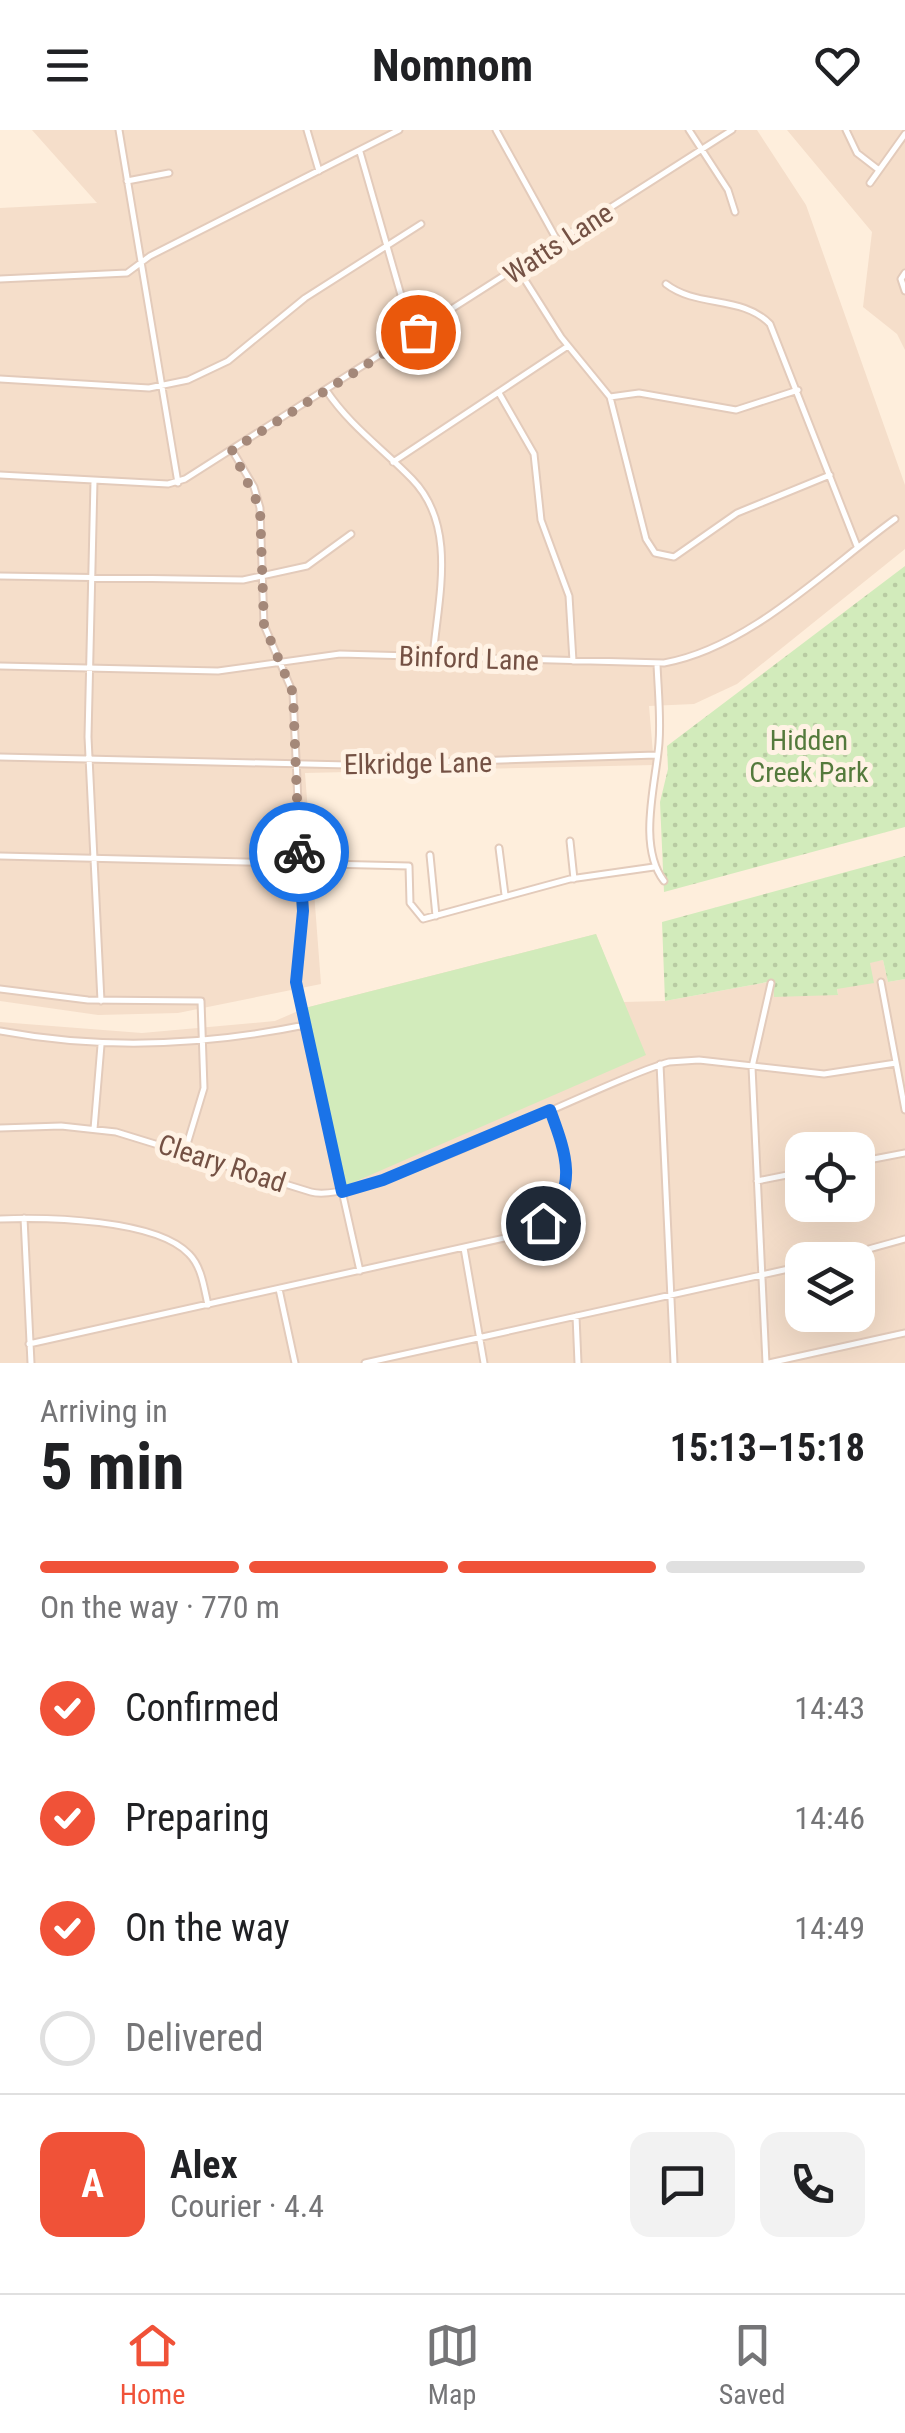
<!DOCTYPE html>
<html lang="en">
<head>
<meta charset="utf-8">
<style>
	:root { --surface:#fff; --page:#f2f2f2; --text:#202124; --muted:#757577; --line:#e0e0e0; --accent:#f05238 }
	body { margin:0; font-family:"Roboto Condensed",sans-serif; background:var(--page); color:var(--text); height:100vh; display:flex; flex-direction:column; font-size:38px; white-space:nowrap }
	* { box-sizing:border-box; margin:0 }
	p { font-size:32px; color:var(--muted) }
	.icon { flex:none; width:55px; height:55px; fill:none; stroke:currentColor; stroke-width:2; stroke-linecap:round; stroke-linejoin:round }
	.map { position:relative; height:1233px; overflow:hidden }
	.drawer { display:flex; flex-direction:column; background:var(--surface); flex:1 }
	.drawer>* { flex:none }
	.controls { position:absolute; left:785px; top:1002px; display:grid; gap:20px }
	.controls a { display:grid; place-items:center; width:90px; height:90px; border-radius:20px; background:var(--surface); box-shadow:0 10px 40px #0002; font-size:50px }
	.pin { position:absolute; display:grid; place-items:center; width:85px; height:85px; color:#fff; margin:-42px; border:5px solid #fff; border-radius:50%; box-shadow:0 2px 10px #0007 }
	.courier { position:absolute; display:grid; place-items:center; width:100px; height:100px; margin:-50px; border:8px solid #1a73e8; border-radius:50%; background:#fff; color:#222; box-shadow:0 2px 12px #0007 }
	.head em { font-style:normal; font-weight:700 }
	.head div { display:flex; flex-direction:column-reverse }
	.head { display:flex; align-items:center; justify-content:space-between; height:170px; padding:0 40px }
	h1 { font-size:65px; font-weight:700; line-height:75px }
	.bar { display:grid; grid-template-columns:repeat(4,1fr); gap:15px 10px; align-content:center; height:120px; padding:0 40px }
	.bar i { height:12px; border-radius:8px; background:var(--line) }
	.bar .active { background:var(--accent) }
	.bar p { grid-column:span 4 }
	.line { display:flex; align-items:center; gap:25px; padding:0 40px; border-top:2px solid var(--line) }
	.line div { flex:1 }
	.round { display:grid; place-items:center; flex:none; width:105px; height:105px; border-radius:20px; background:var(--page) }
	ol { padding:0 40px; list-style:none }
	li { display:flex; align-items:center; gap:30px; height:110px }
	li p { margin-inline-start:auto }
	li .icon { padding:10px; border-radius:50%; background:var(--accent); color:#fff; stroke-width:4 }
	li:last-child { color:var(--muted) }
	li i { width:55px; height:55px; border:5px solid var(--line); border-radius:50% }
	header { display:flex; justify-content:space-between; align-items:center; height:130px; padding:0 40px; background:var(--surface); font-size:45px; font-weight:700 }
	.menu { display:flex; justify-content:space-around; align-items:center; height:140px; border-top:2px solid var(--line); background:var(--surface); font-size:28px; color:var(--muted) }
	.menu a { display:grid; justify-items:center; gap:5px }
	.menu .active { color:var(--accent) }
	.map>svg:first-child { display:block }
	.residential { fill:#f5deca; fill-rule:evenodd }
	.grass { fill:url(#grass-dots) }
	.pitch { fill:#d2ebbb }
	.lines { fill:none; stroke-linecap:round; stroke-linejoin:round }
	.street-casing { stroke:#e3cbbb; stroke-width:9 }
	.street { stroke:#fff; stroke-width:5 }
	.done { stroke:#a48879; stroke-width:10; stroke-dasharray:0 18 }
	.route { stroke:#1a73e8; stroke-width:12 }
	.labels { text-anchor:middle; stroke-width:10; stroke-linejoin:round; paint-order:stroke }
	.street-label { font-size:28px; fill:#745144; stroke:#fff2e4 }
	.park-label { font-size:28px; fill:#547a3c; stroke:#fff2e4 }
</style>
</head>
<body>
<header><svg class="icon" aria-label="menu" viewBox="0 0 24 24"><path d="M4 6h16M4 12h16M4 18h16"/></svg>Nomnom<svg class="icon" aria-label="heart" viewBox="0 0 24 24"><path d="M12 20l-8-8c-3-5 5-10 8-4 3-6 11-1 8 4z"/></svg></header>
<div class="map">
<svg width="905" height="1233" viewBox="0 0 905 1233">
	<defs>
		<pattern id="grass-dots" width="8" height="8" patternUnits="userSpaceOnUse" patternTransform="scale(2.5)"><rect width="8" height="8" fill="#d2ebbb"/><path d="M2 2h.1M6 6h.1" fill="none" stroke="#b8cba2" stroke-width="1.8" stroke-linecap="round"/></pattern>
	</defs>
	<rect width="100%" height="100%" fill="#feeedc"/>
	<!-- residential -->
	<path class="residential" d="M32,0H757L806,75L905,355V419L737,554L694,574L649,576L654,635L305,643L321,854L178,883L98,885L0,871V78L97,73Z
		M787,0H905V220L897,204L863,177L872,102Z
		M596,804L623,872L665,871L774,851V866L838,864L837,859L870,832L883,830L888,852L905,849V1233H0V892L142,903L275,891L305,878ZM802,1020H858V1075H802ZM802,1130H858V1185H802Z"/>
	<!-- grass -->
	<path class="grass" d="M905,436V697L664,762L660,672L668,639L667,616Z
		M905,726V849L888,852L883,830L870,833L874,853L837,859L838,865L774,867L773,851L665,871L662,792Z"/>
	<!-- pitch -->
	<path class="pitch" d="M596,804L646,925L345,1056L305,878Z"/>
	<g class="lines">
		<!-- street casing -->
		<g class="street-casing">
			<path id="street" d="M119,0L178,353
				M307,0L319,41
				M496,0L558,112
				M689,0L728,60L735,82
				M846,0L857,23L879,40
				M360,22L405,179L418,202
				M127,51L169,43
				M870,53L905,4
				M518,139L561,207L610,267L646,409L655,423L674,427L737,383L830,345
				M905,143L901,149L905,161
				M0,149L127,143L150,126L399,0
				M666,154C697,178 742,165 770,194L857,416
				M0,249L149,258L188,250L228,231L305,168L421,94
				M326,260C350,296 382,318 412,349C458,396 438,468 433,527
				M499,263L534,324L541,390L569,466L573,531
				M610,267L639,263L736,280L798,260
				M232,320L254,357L260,378L264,495L293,563L303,781L295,852L360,1141
				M393,332L568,216
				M0,345L168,354L185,349L732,0
				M94,351L88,607L101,871
				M0,446L243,450L307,436L351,404
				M657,534C658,560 661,587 659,613C656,653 637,716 664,751
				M0,536L218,541L340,524L664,533C749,518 826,439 895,389
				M0,627L348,635L656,625
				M570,711L574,749
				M499,718L505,765
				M430,725L436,786
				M0,726L409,736L410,773L423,789L570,749L654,737
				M881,852L905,980
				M0,859L88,870L201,871L204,958L185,1021
				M0,901C102,920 203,916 305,895
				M660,934L674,1233
				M0,998L61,996L116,1002L311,1062C363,1077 599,952 669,932L699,930L824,944L896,933
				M94,999L101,915
				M858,1032L905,1023
				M757,1051L802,1042
				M24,1088L31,1233
				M0,1089C46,1087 156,1089 189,1124C202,1137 204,1158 208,1175
				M464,1118L484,1233
				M829,1130L905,1109
				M279,1159L295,1233
				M576,1186L578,1233
				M29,1214L527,1103C581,1075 568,1027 550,981
				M365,1233L802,1136
				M766,1233L752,937L771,853
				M769,1233L905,1203"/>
		</g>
		<!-- street -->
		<use href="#street" class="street"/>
	</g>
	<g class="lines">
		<!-- done -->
		<path class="done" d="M299,722L293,563L264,495L260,378L232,320L418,202"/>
		<!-- route -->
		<path class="route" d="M299,722L303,781L296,852L342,1062L383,1050L550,980C565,1021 580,1058 543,1093"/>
	</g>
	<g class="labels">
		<!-- street labels -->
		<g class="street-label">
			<text transform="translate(558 113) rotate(-33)" y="10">Watts Lane</text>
			<text transform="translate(469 528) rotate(2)" y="10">Binford Lane</text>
			<text transform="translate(418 633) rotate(-1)" y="10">Elkridge Lane</text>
			<text transform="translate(222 1033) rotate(18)" y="10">Cleary Road</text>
		</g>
		<!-- park labels -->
		<g class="park-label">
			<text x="809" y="620">Hidden<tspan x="809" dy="32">Creek Park</tspan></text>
		</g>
	</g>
</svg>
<div class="controls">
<a><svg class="icon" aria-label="locate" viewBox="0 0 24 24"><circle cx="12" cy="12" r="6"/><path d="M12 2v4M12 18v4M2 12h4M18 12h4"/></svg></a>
<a><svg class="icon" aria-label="layers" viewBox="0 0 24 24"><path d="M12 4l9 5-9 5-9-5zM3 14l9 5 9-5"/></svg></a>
</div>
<div class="pin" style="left:418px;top:202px;background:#ea580c"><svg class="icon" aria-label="bag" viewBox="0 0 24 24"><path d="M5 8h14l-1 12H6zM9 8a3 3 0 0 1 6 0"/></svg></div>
<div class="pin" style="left:543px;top:1093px;background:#1f2937"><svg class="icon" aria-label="home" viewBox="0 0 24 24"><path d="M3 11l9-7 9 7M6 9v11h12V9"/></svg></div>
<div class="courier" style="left:299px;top:722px"><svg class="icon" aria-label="bike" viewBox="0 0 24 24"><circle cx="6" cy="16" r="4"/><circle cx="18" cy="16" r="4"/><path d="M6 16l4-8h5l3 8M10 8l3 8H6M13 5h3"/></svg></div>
</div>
<section class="drawer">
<div class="head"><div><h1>5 min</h1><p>Arriving in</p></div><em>15:13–15:18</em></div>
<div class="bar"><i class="active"></i><i class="active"></i><i class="active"></i><i></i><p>On the way · 770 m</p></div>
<ol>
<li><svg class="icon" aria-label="check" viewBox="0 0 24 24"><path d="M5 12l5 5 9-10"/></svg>Confirmed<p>14:43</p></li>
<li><svg class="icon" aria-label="check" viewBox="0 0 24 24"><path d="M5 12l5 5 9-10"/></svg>Preparing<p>14:46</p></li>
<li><svg class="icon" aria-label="check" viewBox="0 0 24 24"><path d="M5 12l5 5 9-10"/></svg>On the way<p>14:49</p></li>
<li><i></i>Delivered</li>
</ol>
<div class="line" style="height:180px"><b class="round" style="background:var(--accent);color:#fff">A</b><div><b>Alex</b><p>Courier · 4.4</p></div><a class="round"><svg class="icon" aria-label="chat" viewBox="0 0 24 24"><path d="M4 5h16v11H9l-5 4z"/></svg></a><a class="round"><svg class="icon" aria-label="phone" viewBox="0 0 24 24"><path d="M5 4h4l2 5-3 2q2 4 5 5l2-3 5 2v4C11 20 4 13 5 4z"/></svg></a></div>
</section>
<nav class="menu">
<a class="active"><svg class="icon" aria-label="home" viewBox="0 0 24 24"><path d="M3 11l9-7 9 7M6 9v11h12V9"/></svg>Home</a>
<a><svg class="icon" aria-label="map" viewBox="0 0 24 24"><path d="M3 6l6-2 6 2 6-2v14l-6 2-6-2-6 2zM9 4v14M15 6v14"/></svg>Map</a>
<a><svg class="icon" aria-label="saved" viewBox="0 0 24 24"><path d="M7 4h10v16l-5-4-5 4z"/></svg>Saved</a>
</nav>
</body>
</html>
